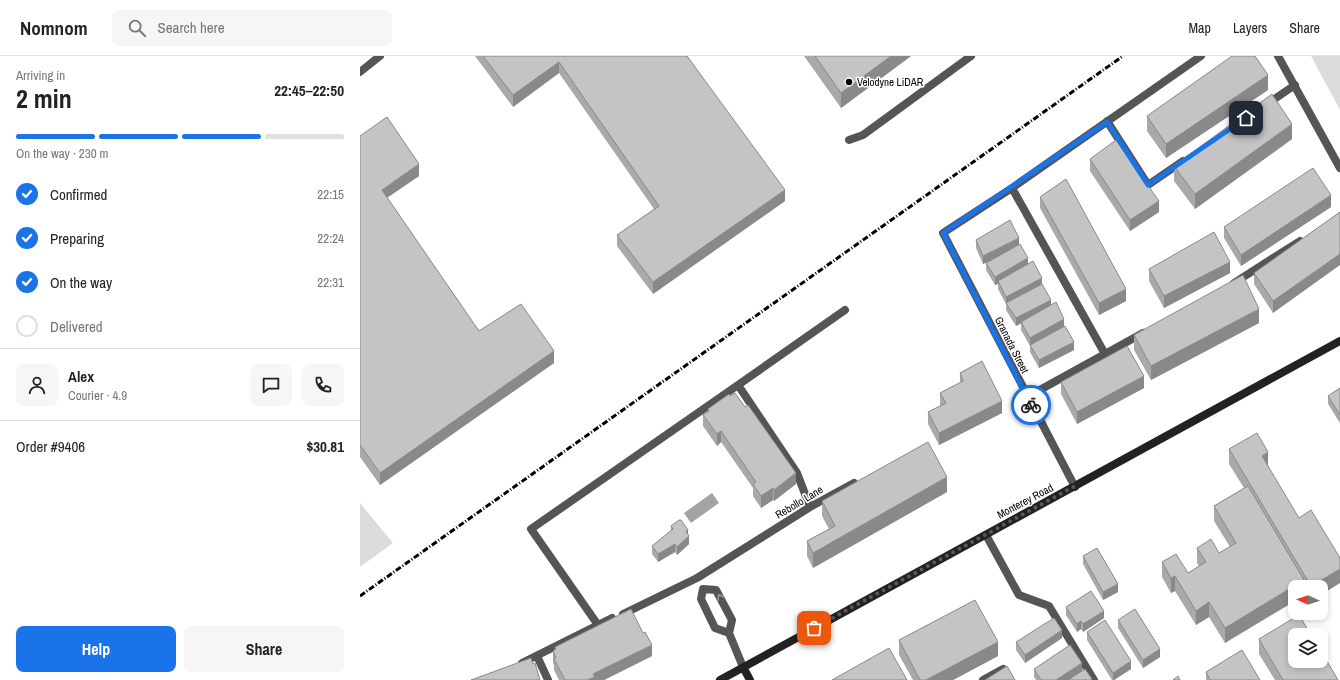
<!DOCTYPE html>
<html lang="en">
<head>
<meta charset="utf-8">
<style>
	:root { --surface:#fff; --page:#f6f6f6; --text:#222; --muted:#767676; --line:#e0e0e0; --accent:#1a73e8 }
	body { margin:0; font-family:"Archivo Narrow",sans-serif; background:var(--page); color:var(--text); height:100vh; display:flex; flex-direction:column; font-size:15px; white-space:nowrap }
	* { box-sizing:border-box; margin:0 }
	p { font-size:13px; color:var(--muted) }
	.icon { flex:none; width:22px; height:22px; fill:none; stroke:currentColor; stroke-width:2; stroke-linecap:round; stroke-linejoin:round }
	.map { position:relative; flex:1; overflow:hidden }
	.details { display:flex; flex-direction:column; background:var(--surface); width:360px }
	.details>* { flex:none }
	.needle { width:26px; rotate:274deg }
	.fabs { position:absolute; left:928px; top:524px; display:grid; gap:8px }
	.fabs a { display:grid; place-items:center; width:40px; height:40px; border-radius:8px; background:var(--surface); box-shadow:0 2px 6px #0003; font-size:20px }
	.pin { position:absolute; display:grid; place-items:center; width:34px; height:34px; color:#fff; margin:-17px; border-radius:8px; box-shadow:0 2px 6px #0006 }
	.courier { position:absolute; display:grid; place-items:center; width:40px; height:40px; margin:-20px; border:3px solid #1a73e8; border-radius:50%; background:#fff; color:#222; box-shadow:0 1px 5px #0007 }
	.overview em { font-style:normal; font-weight:700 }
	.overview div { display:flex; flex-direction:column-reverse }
	.overview { display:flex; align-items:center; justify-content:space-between; height:68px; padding:0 16px }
	h1 { font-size:26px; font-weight:700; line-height:30px }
	.bar { display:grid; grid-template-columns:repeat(4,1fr); gap:6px 4px; align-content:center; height:48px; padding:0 16px }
	.bar i { height:5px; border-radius:3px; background:var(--line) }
	.bar .selected { background:var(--accent) }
	.bar p { grid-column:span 4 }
	.line { display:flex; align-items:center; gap:10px; padding:0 16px; border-top:1px solid var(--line) }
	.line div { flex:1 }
	.round { display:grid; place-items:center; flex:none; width:42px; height:42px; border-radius:8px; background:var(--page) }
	ol { padding:0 16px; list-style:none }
	li { display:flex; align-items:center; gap:12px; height:44px }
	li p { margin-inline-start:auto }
	li .icon { padding:4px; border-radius:50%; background:var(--accent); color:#fff; stroke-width:4 }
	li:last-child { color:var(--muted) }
	li i { width:22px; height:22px; border:2px solid var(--line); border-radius:50% }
	.primary-button { display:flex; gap:8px; margin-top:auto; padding:8px 16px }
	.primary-button a { flex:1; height:46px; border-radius:8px; background:var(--accent); color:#fff; font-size:16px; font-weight:700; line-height:46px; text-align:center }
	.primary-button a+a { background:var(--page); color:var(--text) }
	header { display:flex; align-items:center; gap:24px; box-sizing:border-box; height:56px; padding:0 20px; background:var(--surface); border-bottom:1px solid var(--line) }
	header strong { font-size:19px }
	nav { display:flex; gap:22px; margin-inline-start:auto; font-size:14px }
	.search { width:280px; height:36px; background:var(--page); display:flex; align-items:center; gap:10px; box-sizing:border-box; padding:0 14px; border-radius:8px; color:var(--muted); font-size:15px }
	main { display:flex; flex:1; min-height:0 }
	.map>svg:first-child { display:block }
	.green { fill:#dcdcdc }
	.water { fill:#a3a3a3 }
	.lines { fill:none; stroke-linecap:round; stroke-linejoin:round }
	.lane { stroke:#555; stroke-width:8 }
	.street { stroke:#555; stroke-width:8 }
	.secondary { stroke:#222; stroke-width:8 }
	.rail { stroke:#000; stroke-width:3; stroke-dasharray:6 2 1 2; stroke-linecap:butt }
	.wall { fill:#a9a9a9 }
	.shaded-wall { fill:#898989 }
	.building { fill:#c4c4c4; stroke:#898989 }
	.oneway { stroke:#999 }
	.done { stroke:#595959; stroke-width:4; stroke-dasharray:0 7.2 }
	.route { stroke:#1a73e8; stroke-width:5 }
	.poi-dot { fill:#000; stroke:#fff; stroke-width:1.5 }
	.labels { text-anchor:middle; stroke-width:3; stroke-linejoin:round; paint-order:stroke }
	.poi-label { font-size:11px; fill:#000; stroke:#fff; text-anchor:start }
	.street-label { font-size:11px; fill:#000; stroke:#fff }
</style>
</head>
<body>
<header>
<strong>Nomnom</strong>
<div class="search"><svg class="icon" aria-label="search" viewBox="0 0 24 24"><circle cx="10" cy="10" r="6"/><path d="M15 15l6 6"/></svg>Search here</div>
<nav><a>Map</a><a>Layers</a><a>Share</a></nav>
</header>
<main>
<section class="details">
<div class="overview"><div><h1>2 min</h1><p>Arriving in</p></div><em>22:45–22:50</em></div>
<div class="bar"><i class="selected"></i><i class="selected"></i><i class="selected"></i><i></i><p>On the way · 230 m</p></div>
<ol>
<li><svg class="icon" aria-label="check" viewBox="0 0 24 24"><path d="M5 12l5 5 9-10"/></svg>Confirmed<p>22:15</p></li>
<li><svg class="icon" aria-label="check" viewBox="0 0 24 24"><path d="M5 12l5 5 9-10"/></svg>Preparing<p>22:24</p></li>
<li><svg class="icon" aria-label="check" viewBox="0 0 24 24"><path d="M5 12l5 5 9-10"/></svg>On the way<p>22:31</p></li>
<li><i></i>Delivered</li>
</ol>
<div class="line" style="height:72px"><a class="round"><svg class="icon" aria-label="person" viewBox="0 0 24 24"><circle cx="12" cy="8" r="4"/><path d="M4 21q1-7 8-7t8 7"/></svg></a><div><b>Alex</b><p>Courier · 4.9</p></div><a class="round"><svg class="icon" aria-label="chat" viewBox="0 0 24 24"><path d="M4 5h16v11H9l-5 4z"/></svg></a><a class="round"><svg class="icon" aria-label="phone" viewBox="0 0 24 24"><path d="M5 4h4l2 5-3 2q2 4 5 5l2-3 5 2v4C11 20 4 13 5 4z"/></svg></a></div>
<div class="line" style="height:52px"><div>Order #9406</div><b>$30.81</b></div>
<div class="primary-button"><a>Help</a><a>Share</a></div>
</section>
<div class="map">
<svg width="980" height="624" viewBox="0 0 980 624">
	<rect width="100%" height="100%" fill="#fff"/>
	<!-- green -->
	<path class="green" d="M951,0H980V54Z
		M0,447L33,487L0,511Z"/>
	<!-- water -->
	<path class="water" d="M352,437L359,447L331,467L324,457Z"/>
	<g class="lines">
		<!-- lane -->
		<path class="lane" d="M489,84L503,79L611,0
			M626,479L659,539L689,550L734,624"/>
		<!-- street -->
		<path class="street" d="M918,0L980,112
			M0,16L20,0
			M907,48L935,29
			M747,65L788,129L823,105
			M652,132L745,298
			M874,227L940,185
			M667,341L783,277
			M715,431L583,177L652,132L841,0
			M450,451L437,417L378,329L485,254
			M263,558L337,522L450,451L494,427
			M238,569L171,473L378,329
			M369,577L355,572L341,543L343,533L356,534L372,564L369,577L383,611
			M177,600L188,624
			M162,607L252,562
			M623,624L643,613"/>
		<!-- secondary -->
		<path class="secondary" d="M383,611L390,624
			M360,624L980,285"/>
		<!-- rail -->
		<path class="rail" d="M0,540L763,0"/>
	</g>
	<!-- wall -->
	<path class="wall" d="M115,0H327L425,145L293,238L257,190V179L294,153L199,17L153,51Z
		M444,0H551L481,52Z
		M908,34L806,102L787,75V60Z
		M0,80L59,120L27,142L119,275L194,307L20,429L0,401Z
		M932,83L835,153L814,125V110Z
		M730,103L799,156L770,175L730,115Z
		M680,141L766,245L739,259L680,152Z
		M971,151L881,210L864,182V171Z
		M980,156L913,257L894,228V217Z
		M616,184L659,188L668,208L682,228L691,249L704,270L714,294L679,312L670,296V289V290L661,274V267L656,270L646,254V248L638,233V228L635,229L626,214V207L630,205L623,208L616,192Z
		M789,213L870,217L804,252L789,225Z
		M899,267L791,324L774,294V279Z
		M600,317L642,357L579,389L568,368V356L580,350V337L600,327Z
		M701,326L784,332L717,368L701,338Z
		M980,332V367L968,348V340Z
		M348,353L436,428L414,445L413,444L401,452L393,440V432L361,386L357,390L343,370V359L348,356Z
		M869,393L908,410L961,531H935L865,587L849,561L836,569L815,535L811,537L802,521V506L828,517L839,510L837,507V492L859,497L870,491L854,465V450L884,432L869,408Z
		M587,436L453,512L447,500V485L469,473L462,460V445Z
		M311,470L328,478L329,488L317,499L315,496L298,506L292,498V490L311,475Z
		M723,500L758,536L743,544L723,508Z
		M706,551L744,562L723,576L721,573L717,576L706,559Z
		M758,564L800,601L783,612L758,572Z
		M727,576L771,613L754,624H752L727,584Z
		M702,582L665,607L656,594V586Z
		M899,583L978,624H915L899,598Z
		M539,584L638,600L593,624H553L539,599Z
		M195,591L292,600L244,624H199L194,614V609L193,607V595L195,594Z
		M674,613L722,615L732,624H676L674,621Z
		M846,616L900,624H846Z"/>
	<!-- shaded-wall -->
	<path class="shaded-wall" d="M531,0H551L481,52V37Z
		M199,6V17L153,51V39Z
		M908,19V34L806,102V88Z
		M932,68V83L835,153V138Z
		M59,108V120L22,145V134Z
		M425,134V145L293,238V226Z
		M971,139V151L881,210V199Z
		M799,145V156L770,175V164Z
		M659,182V190L623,208V200Z
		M980,198V209L913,257V245Z
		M668,202V210L638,225V228L635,229V221Z
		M870,206V217L804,252V240Z
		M682,222V230L646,247V248V241Z
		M766,233V245L739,259V247Z
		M691,244V252L656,270V262Z
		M899,253V267L791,324V310Z
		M704,263V271L670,290V282Z
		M714,286V294L679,312V304Z
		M194,295V307L20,429V417Z
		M784,320V332L717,368V356Z
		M642,345V357L579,389V377Z
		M361,375V386L357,390V378Z
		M908,396V411L902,400Z
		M436,417V428L414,445V434Z
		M587,421V436L453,512V497Z
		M413,432V444L401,452V440Z
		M328,474V481L329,480V488L317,499V491L326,475Z
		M315,488V496L298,506V498Z
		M980,513V527L961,539V531H951V530Z
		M815,520V535L811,537V522Z
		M944,524V531H935V545L865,587V572Z
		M758,528V536L743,544V536Z
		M849,546V561L836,569V555Z
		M744,555V562L723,576V568Z
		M721,565V573L717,576V568Z
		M702,574V582L665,607V599Z
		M638,586V600L593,624H566Z
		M292,589V600L244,624H227L233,618Z
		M800,593V601L783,612V604Z
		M771,605V613L754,624H753V617Z
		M722,607V615L708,624H696Z"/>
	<!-- building -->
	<path class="building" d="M123,0H327L425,134L293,226L257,179L299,150L199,6L153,39Z
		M455,0H531L481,37Z
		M872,0H895L908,19L806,88L787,60Z
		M912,38L932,68L835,138L814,110Z
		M27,61L59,108L22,134L119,275L161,248L194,295L20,417L0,389V80Z
		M756,84L799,145L770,164L730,103Z
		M953,112L971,139L881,199L864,171Z
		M706,123L766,233L739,247L680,141Z
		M980,156V198L913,245L894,217Z
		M650,164L659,182L623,200L616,184Z
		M854,176L870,206L804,240L789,213Z
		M660,188L668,202L635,221L626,207Z
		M673,205L682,222L646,241L638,225Z
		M883,219L899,253L791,310L774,279Z
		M682,228L691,244L656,262L646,247Z
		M696,246L704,263L670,282L661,266Z
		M705,270L714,286L679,304L670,289Z
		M767,290L784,320L717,356L701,326Z
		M622,305L642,345L579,377L568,356L586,347L580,337L603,325L600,317Z
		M980,332V359L968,340Z
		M375,337L385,351L388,349L436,417L414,434L413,432L401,440L393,428L396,426L361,375L357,378L343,359L349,355L348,353L369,338L370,340Z
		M897,377L908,396L902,400L939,462L951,454L980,502V513L951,530L869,393Z
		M568,386L587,421L453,497L447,485L475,470L462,445Z
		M888,430L944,524L865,572L849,546L836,555L815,520L811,522L802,506L816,498L828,517L846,506L837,492L851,483L859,497L876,487L854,450Z
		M319,464H321L328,474L326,475L329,480L317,491L315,488L298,498L292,490L313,473L311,470Z
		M737,492L758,528L743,536L723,500Z
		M731,535L744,555L723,568L721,565L717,568L706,551Z
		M615,544L638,586L566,624H560L539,584Z
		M271,553L283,577L285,576L292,589L233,618L235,621L227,624H205L194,603L196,602L193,595L196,593L195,591Z
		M775,553L800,593L783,604L758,564Z
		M939,559L951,579H935V605H961V595L978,624H923L899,583Z
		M694,562L702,574L665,599L656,586Z
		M745,564L771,605L753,617L727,576Z
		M710,589L722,607L696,624H681L674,613Z
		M529,592L547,624H472Z
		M882,594L900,624H850L846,616Z
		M171,602L173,608L175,607L180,624H111Z
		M647,610L655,624H625Z
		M725,613L732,623L731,624H708Z
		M818,620L820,624H813Z"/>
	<!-- one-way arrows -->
	<defs><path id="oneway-chevron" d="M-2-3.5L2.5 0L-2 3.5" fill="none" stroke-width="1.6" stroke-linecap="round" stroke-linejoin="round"/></defs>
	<use class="oneway" href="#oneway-chevron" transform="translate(360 541) rotate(-119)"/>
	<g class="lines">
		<!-- done -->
		<path class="done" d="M454,572L715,430L671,349"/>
		<!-- route -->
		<path class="route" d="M671,349L583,177L747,66L788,129L886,62"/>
	</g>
	<!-- markers -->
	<circle class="poi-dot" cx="489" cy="26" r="4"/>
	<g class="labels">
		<!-- poi labels -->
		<g class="poi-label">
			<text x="497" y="30">Velodyne LiDAR</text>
		</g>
		<!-- street labels -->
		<g class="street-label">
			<text transform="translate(652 289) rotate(63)" y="4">Granada Street</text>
			<text transform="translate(665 445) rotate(-28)" y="4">Monterey Road</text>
			<text transform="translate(439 446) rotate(-31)" y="4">Rebollo Lane</text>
		</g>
	</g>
</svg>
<div class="fabs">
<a><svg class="needle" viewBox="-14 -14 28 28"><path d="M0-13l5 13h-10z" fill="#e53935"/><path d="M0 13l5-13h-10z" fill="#767676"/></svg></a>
<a><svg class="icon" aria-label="layers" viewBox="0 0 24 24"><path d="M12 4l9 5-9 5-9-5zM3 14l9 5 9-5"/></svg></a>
</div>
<div class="pin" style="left:454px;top:572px;background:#ea580c"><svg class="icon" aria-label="bag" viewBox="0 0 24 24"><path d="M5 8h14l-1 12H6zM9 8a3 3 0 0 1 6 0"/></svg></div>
<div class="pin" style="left:886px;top:62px;background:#1f2937"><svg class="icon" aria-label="home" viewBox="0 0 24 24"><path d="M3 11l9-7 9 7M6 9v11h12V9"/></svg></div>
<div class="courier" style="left:671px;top:349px"><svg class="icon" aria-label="bike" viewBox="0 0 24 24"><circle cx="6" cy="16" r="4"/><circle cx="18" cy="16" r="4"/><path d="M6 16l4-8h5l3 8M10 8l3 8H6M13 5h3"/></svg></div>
</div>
</main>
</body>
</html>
